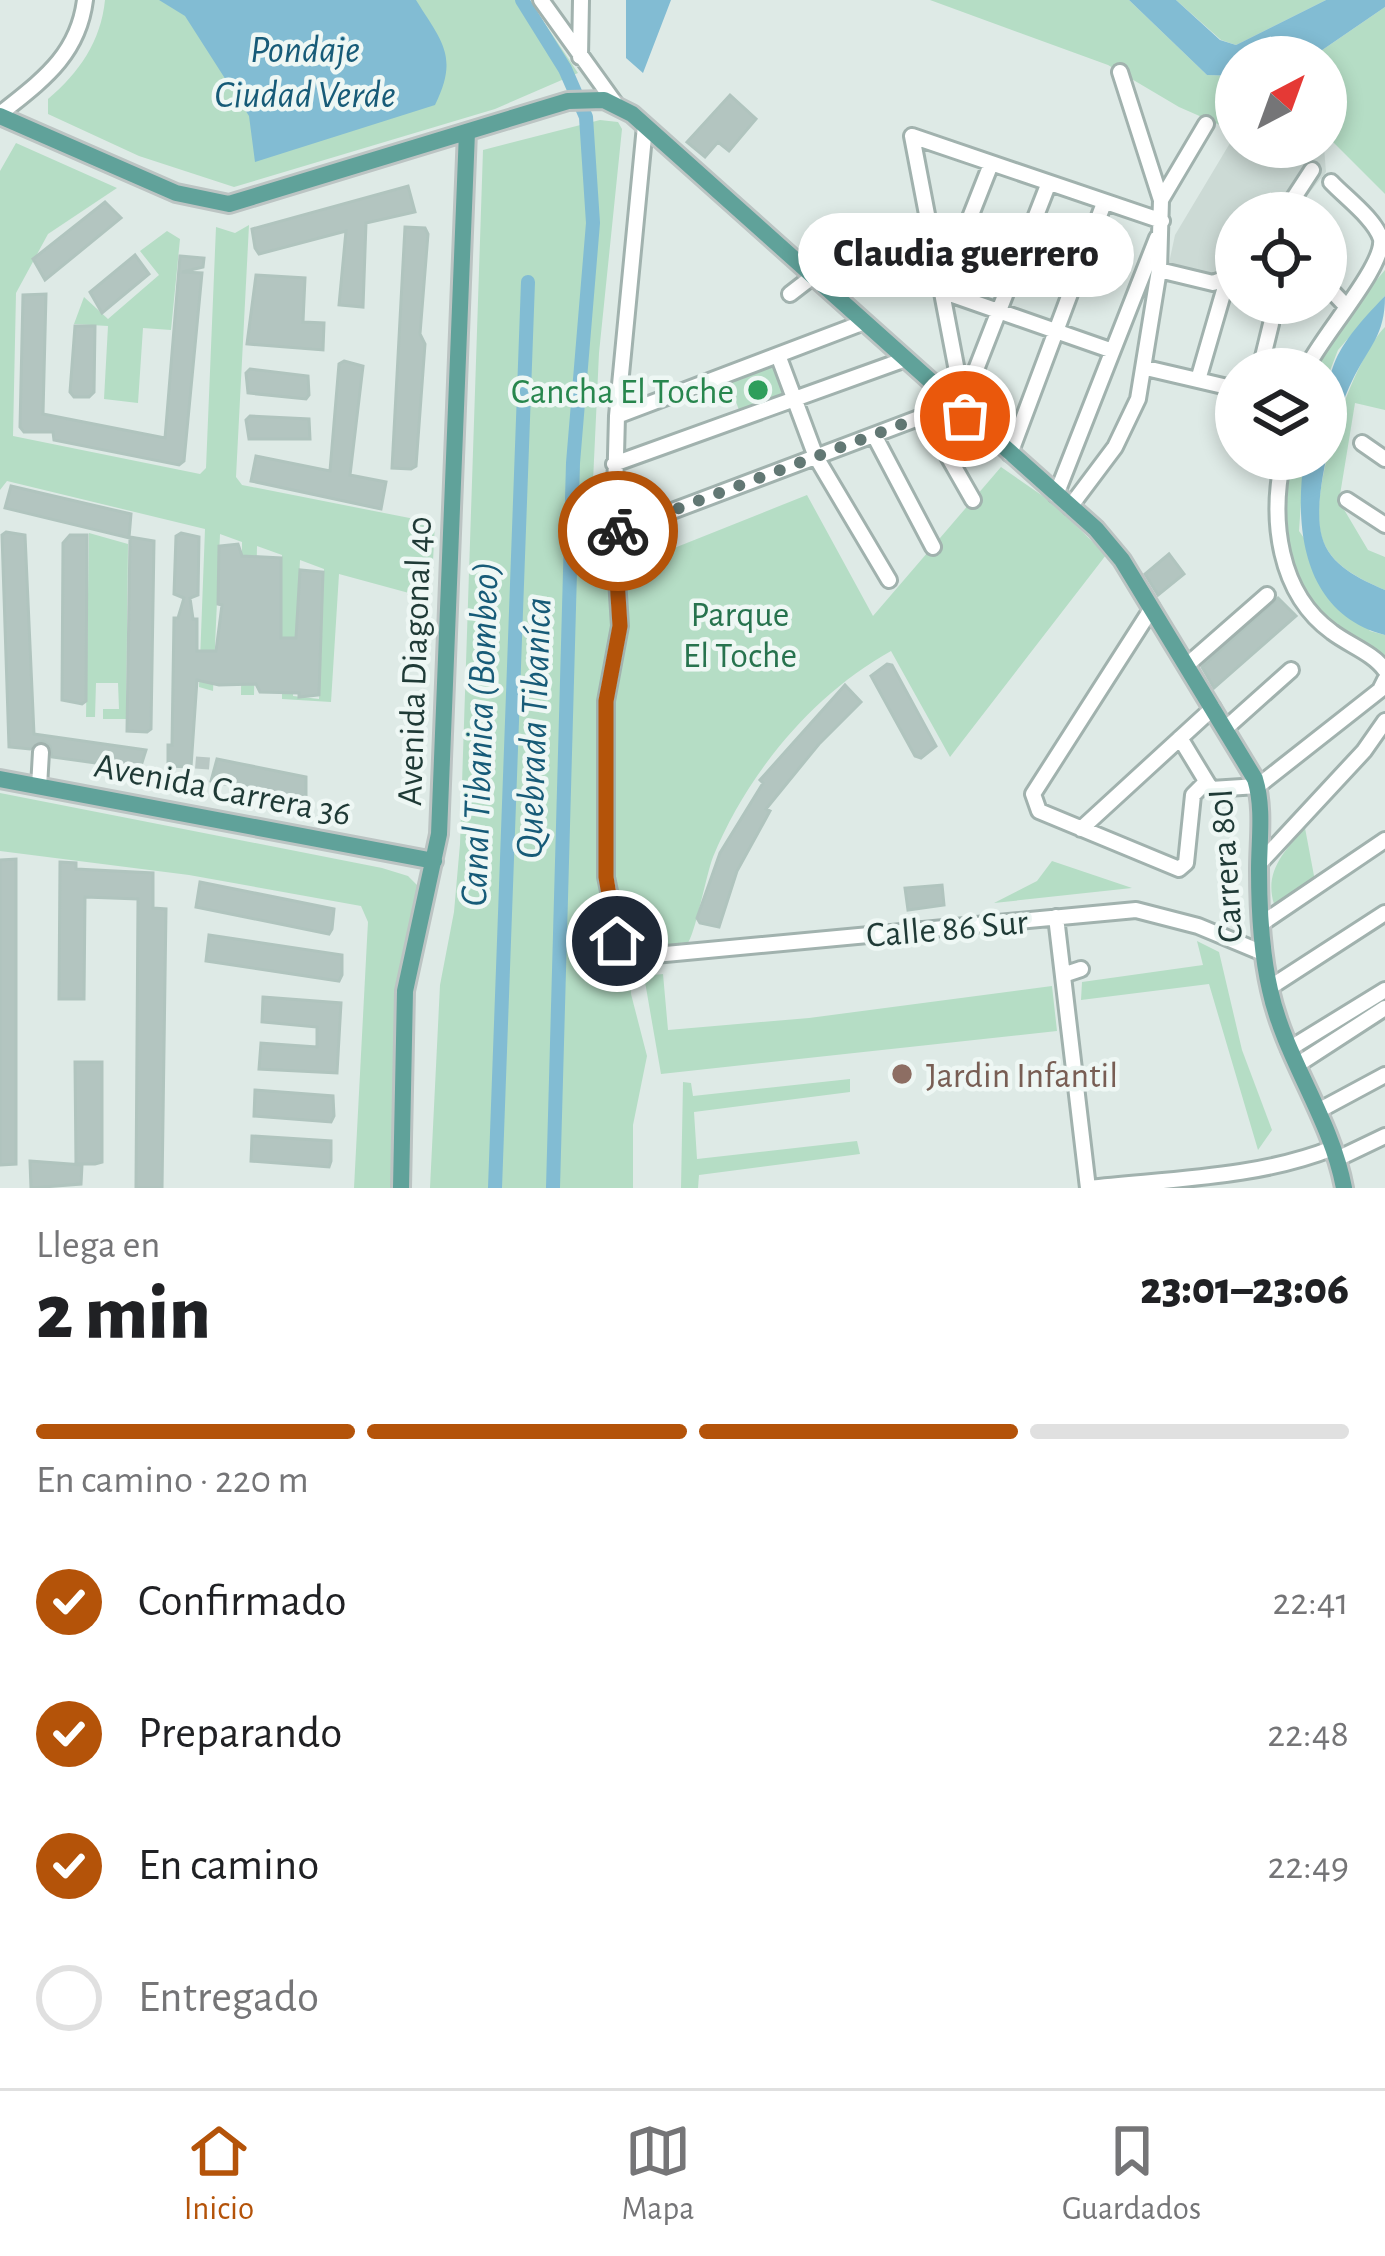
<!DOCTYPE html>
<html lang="es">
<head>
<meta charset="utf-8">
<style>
	:root { --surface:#fff; --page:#f6f6f6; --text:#202124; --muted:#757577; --line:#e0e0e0; --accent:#b45309 }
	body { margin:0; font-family:"Alegreya Sans",sans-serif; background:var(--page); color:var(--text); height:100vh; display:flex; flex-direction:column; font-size:45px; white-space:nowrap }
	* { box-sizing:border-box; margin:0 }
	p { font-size:39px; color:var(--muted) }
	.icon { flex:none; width:66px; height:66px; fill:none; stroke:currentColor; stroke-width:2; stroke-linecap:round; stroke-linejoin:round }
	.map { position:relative; height:1188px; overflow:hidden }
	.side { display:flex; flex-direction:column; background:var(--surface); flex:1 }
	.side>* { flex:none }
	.needle { width:78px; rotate:41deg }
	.tools { position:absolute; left:1215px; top:36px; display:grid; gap:24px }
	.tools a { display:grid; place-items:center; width:132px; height:132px; border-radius:50%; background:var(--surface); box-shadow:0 6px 18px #0003; font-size:60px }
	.pin { position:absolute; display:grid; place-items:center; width:102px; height:102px; color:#fff; margin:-51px; border:6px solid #fff; border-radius:50%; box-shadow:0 3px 12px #0007 }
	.courier { position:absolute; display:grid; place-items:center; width:120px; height:120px; margin:-60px; border:9px solid #b45309; border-radius:50%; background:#fff; color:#222; box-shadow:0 3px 15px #0007 }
	.bubble { position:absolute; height:84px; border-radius:42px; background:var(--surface); box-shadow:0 6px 18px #0003; font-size:39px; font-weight:800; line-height:84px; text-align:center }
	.head em { font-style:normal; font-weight:800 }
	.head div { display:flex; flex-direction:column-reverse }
	.head { display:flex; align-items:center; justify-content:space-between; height:204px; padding:0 36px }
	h1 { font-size:78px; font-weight:800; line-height:90px }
	.bar { display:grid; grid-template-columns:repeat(4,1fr); gap:18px 12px; align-content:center; height:144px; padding:0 36px }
	.bar i { height:15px; border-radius:9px; background:var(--line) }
	.bar .active { background:var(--accent) }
	.bar p { grid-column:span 4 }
	ol { padding:0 36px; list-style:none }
	li { display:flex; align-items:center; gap:36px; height:132px }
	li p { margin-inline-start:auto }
	li .icon { padding:12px; border-radius:50%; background:var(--accent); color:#fff; stroke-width:4 }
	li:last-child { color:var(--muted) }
	li i { width:66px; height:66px; border:6px solid var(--line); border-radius:50% }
	.menu { display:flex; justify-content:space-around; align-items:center; height:168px; border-top:3px solid var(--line); background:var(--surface); font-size:33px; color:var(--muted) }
	.menu a { display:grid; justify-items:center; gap:6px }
	.menu .active { color:var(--accent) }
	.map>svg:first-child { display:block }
	.built { fill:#ccdad5 }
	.green { fill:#b5ddc5; fill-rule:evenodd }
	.water { fill:#82bcd3 }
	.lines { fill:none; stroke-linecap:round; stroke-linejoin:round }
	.canal { stroke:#82bcd3; stroke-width:14 }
	.building { fill:#b3c5c0; stroke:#b0c4be; stroke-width:3 }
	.minor-tunnel { stroke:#b8c7c3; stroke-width:14; stroke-dasharray:14 7; stroke-linecap:butt }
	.minor-casing { stroke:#a1b2ae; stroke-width:20 }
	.major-casing { stroke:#bcc4c3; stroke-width:22 }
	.minor { stroke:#fff; stroke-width:14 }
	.major { stroke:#60a29a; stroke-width:16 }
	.done { stroke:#627874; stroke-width:12; stroke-dasharray:0 21.6 }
	.route { stroke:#b45309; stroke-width:15 }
	.leisure-dot { fill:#2e9e5b; stroke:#eef7f4; stroke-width:4.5 }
	.education-dot { fill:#8d6e63; stroke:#eef7f4; stroke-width:4.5 }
	.labels { text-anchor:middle; stroke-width:9; stroke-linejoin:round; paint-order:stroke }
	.leisure-label { font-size:36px; fill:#27864d; stroke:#eef7f4; text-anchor:end }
	.park-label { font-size:36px; fill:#27734e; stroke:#eef7f4 }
	.street-label { font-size:36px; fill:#1f3a36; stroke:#eef7f4 }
	.education-label { font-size:36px; fill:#785e54; stroke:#eef7f4; text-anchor:start }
	.water-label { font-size:39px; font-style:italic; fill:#175b78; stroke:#eef7f4 }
</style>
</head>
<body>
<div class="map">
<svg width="1385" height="1188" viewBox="0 0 1385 1188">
	<rect width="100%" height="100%" fill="#deeae6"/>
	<!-- built -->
	<path class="built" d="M1236,133V147H1324L1326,172L1293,213H1236V284L1169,263L1175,235Z"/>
	<!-- green -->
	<path class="green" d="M105,0H529L578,73L495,109L234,187L139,156L48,114V99C79,73 101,41 105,0Z
		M930,0H1129L1207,75L1236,76V132L1179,107L1108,65Z
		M1176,0H1326L1236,45L1221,40Z
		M1385,7V194L1326,135V57H1312Z
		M600,120L618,122L622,129L599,353L589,567L624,568L807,495L873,616L1001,467L1053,503L1106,555L950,757L891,651C812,695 747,774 713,857C706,875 695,936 687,944L629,949L631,994L647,1056L633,1125V1188H430L440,985L454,912L460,844L483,150Z
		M16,143L117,188L48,234L16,293L13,436L200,474L206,468L216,227L235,233L249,225L236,477L242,485L435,523L431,599L339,574L331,702L282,699V555L257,546L254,695H241L242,542L220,534L213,691L199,687L205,529L7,481L0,490V171ZM300,560L324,569L319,699L293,696Z
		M167,231L180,239L171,330L143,328L138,403L104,399L108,326L74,324L84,297L108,319L159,275L140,251Z
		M1385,270V296L1338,350L1326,381V369H1312L1340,323Z
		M1385,327V410L1355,403L1339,501L1368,550L1385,557V590C1360,579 1331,566 1322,538C1307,492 1352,361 1385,327Z
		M776,366L787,397L740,413L729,382Z
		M1284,459H1304L1299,531L1370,631L1385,635V655C1341,644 1285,591 1281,544C1279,516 1283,487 1284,459Z
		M89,533L128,544L126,719H103V709H119L118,683H96L95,717H86Z
		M0,793L382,868L408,876L418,886L396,1025L392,1188H354L367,940L368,922L361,906L189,875L0,851Z
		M1305,828L1315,881L1274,904C1264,872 1284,851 1305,828Z
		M1052,861L1132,888L994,903L1037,881Z
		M1197,941L1219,952L1242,1050L1272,1130L1258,1150L1209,984L1081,1000L1082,982L1203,965Z
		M663,974L668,1030L809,1018L1052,986L1057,1031L661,1074L644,976Z
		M850,1079V1092L694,1112L697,1159L857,1141L860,1154L699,1175L698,1188H681L683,1082L691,1083L693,1096Z"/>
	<!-- water -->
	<path class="water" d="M159,0H416C442,42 459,56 435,105L255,162L249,116L185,16Z
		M626,0H671L643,73L626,58Z
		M1129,0H1176L1220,40L1236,45L1326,0H1385V7L1312,57H1236V76L1207,75Z
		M1385,296C1385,336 1369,346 1352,381C1335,415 1311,500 1322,537C1330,566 1360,579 1385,590V635C1304,614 1294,530 1304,459H1326C1326,373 1323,360 1385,296Z"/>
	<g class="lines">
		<!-- canal -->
		<path class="canal" d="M522,0L565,69L586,117L593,223L573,463L553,1188
			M495,1188L528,282"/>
	</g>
	<!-- building -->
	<path class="building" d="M730,95L756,119L729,151L718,142L705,157L687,142Z
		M408,186L415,212L366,223L363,307L339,305L346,231L259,254L255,248L252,229Z
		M105,202L121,218L45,280L33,259Z
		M405,227L425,228L428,234L420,334L425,344L416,466L411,469L392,468Z
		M135,255L149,274L102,313L90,292Z
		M180,256L204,258L203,267L182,272L202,273L184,461L179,465L54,440L53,432H24L20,427L23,295L46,294L43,414L165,438Z
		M256,275L305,278L303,322L324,323L323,350L247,344Z
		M75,326H95L94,392L89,397H74L70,392Z
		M344,361L363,366L350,475L386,482L381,509L251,481L256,456L330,471L339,364Z
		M250,369L308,376L309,395L306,399L248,393L246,373Z
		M250,416L309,419L310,439H249L246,420Z
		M11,486L131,514L129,538L5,508Z
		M6,532L25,535L34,734L146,750L140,769L52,757L50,746L43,741L30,749L9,747L2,535Z
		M181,533L199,537L198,595L190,598L193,619H197V651H216L222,605L218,604L219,546L238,544L242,556L281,558V638H296L300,570L323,572L319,695L299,697V693L260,692L256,684L219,685L197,680L191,767L168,766V745H172L174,618H178L184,598L174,594L176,536Z
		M70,535H87L86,701L82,704L62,700L63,543Z
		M130,537L154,541L151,729L147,732L127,731Z
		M1169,554L1184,574L1158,595L1145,574Z
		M1278,598L1296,616L1214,688L1202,667Z
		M887,664L892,665L936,746L921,758L915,756L871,676Z
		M845,685L861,702L819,744L766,809L770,811L737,871L719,927L700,923L697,918L720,853L763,783L760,780Z
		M217,759L306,777V797L301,800L211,781Z
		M16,859V1164L0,1165V860Z
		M60,862L76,863V869L153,873V908L166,909L162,1188H136L138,899L85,897L84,999H59Z
		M200,882L334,909L332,929L329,934L196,907Z
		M942,885L944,905L908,910L905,888Z
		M209,935L342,955V975L339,981L206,961Z
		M263,997L341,1003L337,1073L259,1069L261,1043L317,1047V1027L262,1022Z
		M75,1062H102V1162L95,1164H76Z
		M255,1090L333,1096L334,1116L331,1122L254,1116Z
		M252,1136L331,1141V1161L329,1167L251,1161Z
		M30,1161L82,1165L81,1184L31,1188Z"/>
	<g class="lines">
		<!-- minor-tunnel -->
		<path class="minor-tunnel" d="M202,769L203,757"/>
		<!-- minor casing -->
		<g class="minor-casing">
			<path id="minor" d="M541,0L615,103
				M580,57L581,0
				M0,114C41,81 78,56 85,0
				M645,126L617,416L614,533L620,626L606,701V877L623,958L1136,910L1198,926L1263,953
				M912,136L965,413
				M912,136L1162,221
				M991,164L941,291L1110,350
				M1161,200L1206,124
				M1284,213L1312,170
				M1159,270L1213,283L1236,274
				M1326,285L1346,306
				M790,294L812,277
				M778,355L816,457L889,580
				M1146,368L1236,389
				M1260,369L1271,324
				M1306,369C1320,338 1385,266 1381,239C1375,219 1345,197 1331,182
				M1198,380L1225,287
				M963,403L1048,185
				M617,416L862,323
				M925,416L973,500
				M874,435L933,547
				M1362,443L1385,459
				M1010,454L1104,203
				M1283,459C1270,519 1278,593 1332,632C1349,645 1373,653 1385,670
				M614,464L903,360
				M1056,495L1157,238
				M1347,500L1385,525
				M1070,507L1115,447L1138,399L1159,270L1161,200L1120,72
				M614,533L953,405
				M1152,608L1033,794L1039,811L1179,869L1186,863L1193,795L1204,784
				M1187,665L1267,595
				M1226,728L1291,670
				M1180,738L1211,789L1258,786L1380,690L1385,680
				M39,787L41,752
				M1081,829L1213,708
				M1259,864L1364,751L1385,721
				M1056,917L1088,1188
				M1261,924L1385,840
				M1063,975L1081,969
				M1269,988L1385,913
				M1289,1049L1385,990
				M1297,1065L1385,1008
				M1318,1111L1385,1075
				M1337,1159L1385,1136
				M1089,1188C1169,1179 1258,1178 1333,1148"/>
		</g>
		<!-- major casing -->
		<g class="major-casing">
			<path id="major" d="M0,116L176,193L229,204L568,101L604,100L632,114L1096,529L1122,560L1255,779C1264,808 1259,840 1259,870C1259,910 1261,951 1270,990C1285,1059 1331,1118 1344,1188
				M0,779L434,861
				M401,1188L405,991L439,834L467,132"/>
		</g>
		<!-- minor -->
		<use href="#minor" class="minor"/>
		<!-- major -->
		<use href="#major" class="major"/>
	</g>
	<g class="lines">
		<!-- done -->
		<path class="done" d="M618,531L953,405L965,416"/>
		<!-- route -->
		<path class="route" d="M617,941L606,877V701L620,626L614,533L618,531"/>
	</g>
	<!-- markers -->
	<circle class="leisure-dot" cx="758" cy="390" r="12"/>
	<circle class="education-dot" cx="902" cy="1074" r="12"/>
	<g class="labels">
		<!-- leisure labels -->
		<g class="leisure-label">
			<text x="734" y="403">Cancha El Toche</text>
		</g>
		<!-- park labels -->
		<g class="park-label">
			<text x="740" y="626">Parque<tspan x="740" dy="41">El Toche</tspan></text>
		</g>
		<!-- street labels -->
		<g class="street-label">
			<text transform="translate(413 661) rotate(-88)" y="13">Avenida Diagonal 40</text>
			<text transform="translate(223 788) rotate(11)" y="13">Avenida Carrera 36</text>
			<text transform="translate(1224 866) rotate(-94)" y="13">Carrera 80I</text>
			<text transform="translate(947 927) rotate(-5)" y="13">Calle 86 Sur</text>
		</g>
		<!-- education labels -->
		<g class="education-label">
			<text x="926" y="1087">Jardin Infantil</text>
		</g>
		<!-- water labels -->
		<g class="water-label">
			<text x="305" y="62">Pondaje<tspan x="305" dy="45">Ciudad Verde</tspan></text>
			<text transform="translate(532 728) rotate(-88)" y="14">Quebrada Tibaníca</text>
			<text transform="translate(478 734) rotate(-88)" y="14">Canal Tibanica (Bombeo)</text>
		</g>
	</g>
</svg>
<div class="tools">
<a><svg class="needle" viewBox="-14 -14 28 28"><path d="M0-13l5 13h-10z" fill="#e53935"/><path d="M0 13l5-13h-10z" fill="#757577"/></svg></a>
<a><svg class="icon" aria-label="locate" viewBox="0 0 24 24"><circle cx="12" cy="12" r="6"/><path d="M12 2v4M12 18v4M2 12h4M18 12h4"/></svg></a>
<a><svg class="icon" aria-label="layers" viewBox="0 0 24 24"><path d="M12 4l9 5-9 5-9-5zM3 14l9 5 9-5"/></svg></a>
</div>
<div class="pin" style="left:965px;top:416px;background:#ea580c"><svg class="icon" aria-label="bag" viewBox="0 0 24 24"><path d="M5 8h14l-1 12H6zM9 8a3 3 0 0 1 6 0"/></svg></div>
<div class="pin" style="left:617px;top:941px;background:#1f2937"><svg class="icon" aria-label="home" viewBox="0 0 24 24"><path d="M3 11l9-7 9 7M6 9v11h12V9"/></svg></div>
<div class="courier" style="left:618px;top:531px"><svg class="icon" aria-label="bike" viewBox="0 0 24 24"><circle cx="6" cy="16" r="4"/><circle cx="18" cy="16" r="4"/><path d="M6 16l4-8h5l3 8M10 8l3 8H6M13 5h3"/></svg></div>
<div class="bubble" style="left:798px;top:213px;width:336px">Claudia guerrero</div>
</div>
<section class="side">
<div class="head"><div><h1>2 min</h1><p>Llega en</p></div><em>23:01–23:06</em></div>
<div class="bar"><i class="active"></i><i class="active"></i><i class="active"></i><i></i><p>En camino · 220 m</p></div>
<ol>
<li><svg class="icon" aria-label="check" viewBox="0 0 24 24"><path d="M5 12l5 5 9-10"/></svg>Confirmado<p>22:41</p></li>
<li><svg class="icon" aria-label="check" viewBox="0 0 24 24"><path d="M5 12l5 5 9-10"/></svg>Preparando<p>22:48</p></li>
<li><svg class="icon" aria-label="check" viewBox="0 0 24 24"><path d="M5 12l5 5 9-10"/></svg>En camino<p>22:49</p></li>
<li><i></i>Entregado</li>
</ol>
</section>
<nav class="menu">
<a class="active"><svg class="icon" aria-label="home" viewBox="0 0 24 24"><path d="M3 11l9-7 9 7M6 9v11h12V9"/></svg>Inicio</a>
<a><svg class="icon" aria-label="map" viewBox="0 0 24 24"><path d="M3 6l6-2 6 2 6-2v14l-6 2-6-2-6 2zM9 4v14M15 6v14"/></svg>Mapa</a>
<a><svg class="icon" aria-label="saved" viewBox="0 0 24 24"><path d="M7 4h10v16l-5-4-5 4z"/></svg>Guardados</a>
</nav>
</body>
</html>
